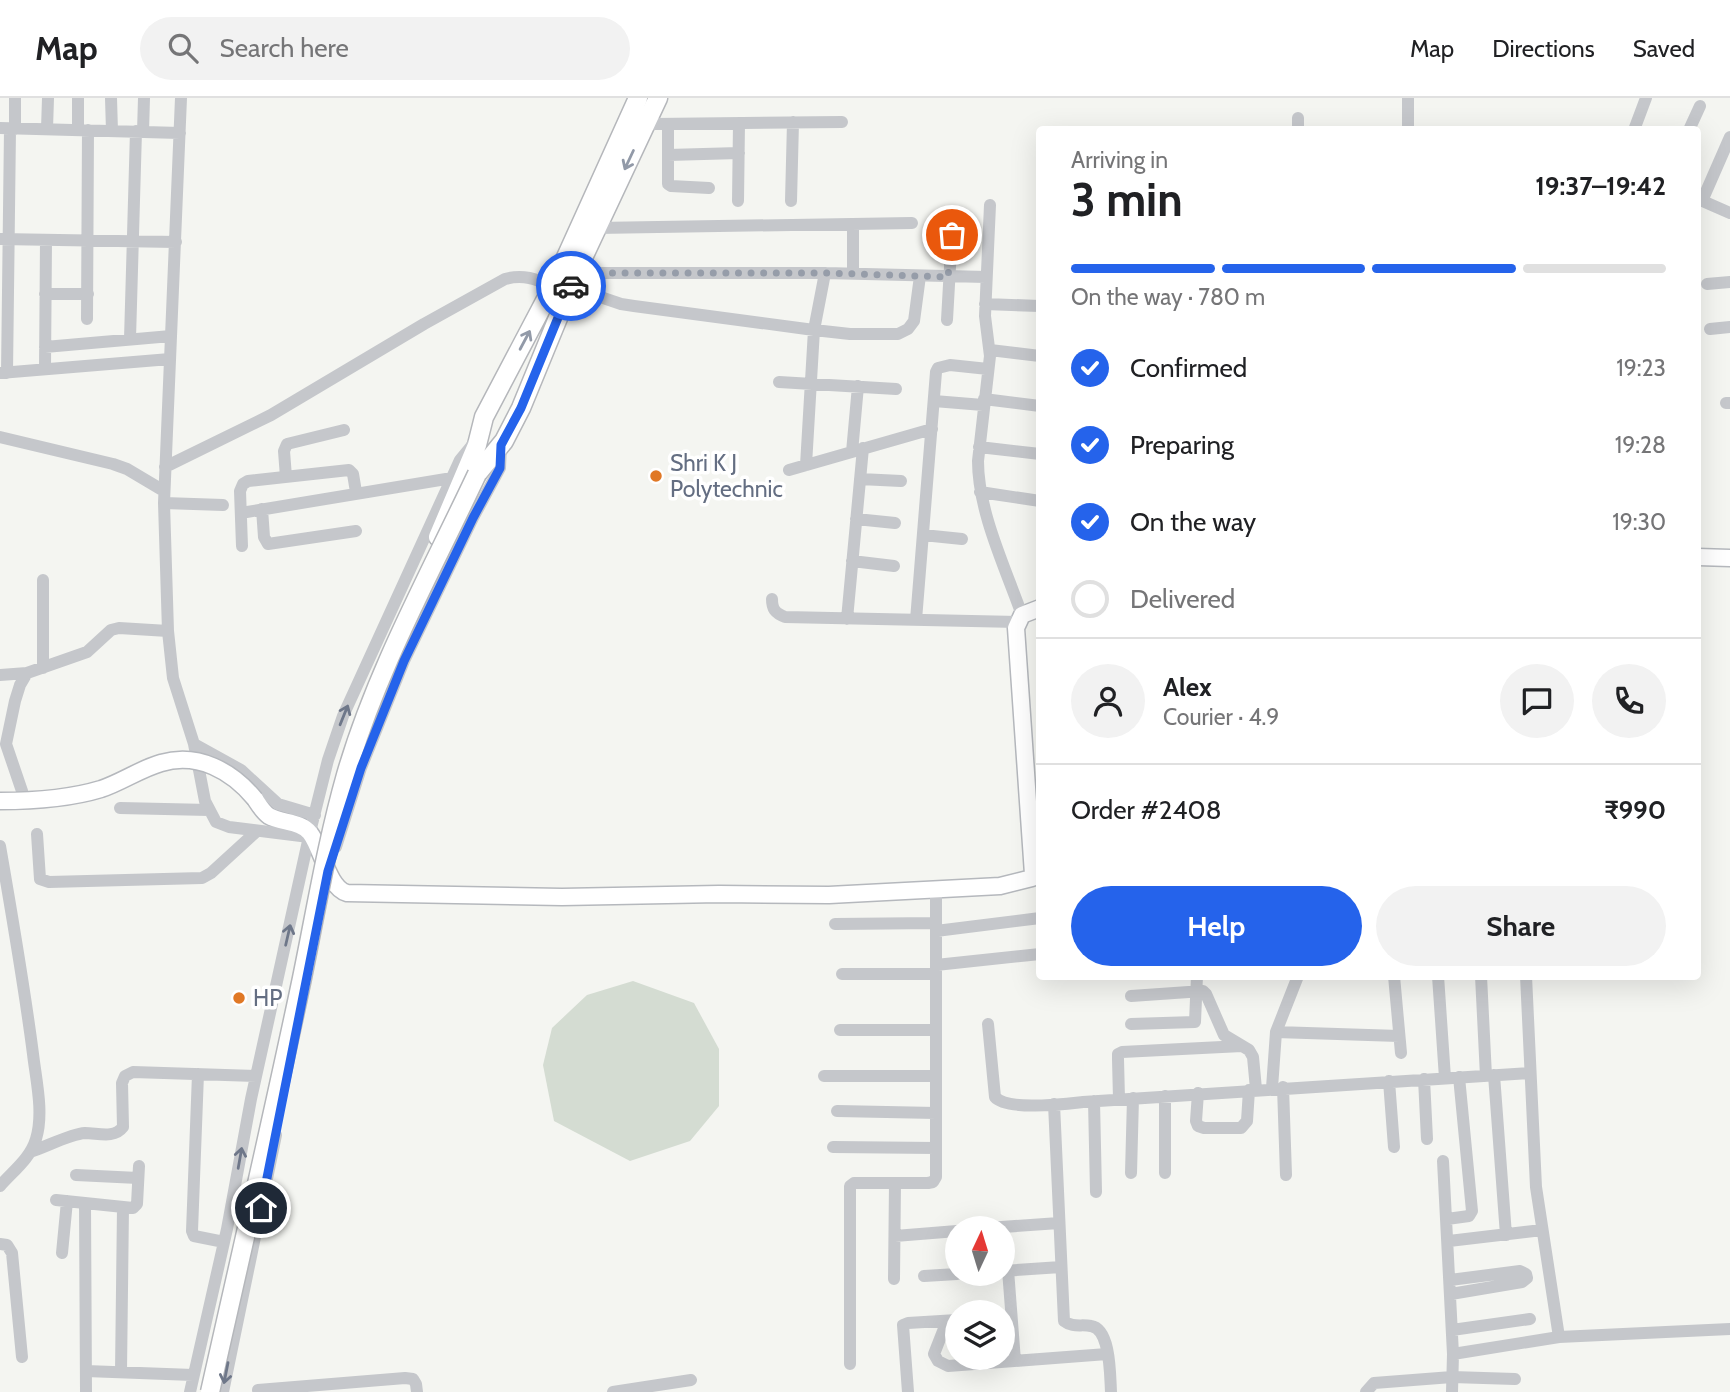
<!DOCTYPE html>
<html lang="en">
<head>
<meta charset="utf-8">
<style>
	:root { --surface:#fff; --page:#f2f2f2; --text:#202124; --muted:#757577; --line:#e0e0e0; --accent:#2563eb }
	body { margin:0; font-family:Cabin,sans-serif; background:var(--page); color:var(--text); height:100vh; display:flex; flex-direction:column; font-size:26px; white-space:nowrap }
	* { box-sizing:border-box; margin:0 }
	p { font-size:23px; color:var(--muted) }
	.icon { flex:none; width:38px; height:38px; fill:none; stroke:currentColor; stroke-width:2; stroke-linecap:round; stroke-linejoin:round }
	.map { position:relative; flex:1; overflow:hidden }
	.panel { position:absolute; left:1036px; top:28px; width:665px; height:854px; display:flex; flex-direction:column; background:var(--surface); border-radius:7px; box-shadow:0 7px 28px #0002 }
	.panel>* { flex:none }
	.needle { width:46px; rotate:4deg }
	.tools { position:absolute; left:945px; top:1118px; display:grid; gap:14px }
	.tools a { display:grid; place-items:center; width:70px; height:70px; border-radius:50%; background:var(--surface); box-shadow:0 7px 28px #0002; font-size:35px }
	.pin { position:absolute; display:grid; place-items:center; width:60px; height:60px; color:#fff; margin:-30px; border:4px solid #fff; border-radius:50%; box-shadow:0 2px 7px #0007 }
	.courier { position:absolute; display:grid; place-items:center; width:70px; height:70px; margin:-35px; border:5px solid #2563eb; border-radius:50%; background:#fff; color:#222; box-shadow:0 2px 9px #0007 }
	.summary em { font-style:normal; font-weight:800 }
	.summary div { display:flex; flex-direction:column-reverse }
	.summary { display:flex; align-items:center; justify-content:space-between; height:119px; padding:0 35px }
	h1 { font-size:46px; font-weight:800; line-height:52px }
	.bar { display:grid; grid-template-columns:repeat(4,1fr); gap:10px 7px; align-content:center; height:84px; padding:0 35px }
	.bar i { height:9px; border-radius:5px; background:var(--line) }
	.bar .current { background:var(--accent) }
	.bar p { grid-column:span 4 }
	.line { display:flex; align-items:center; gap:18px; padding:0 35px; border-top:2px solid var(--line) }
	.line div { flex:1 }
	.round { display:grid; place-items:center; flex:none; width:74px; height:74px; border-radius:37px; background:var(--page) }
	ol { padding:0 35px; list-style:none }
	li { display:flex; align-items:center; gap:21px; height:77px }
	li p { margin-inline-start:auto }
	li .icon { padding:7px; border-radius:50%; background:var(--accent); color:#fff; stroke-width:4 }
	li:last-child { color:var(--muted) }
	li i { width:38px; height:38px; border:4px solid var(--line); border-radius:50% }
	.action { display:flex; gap:14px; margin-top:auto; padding:14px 35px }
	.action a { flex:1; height:80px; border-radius:42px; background:var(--accent); color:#fff; font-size:28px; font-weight:800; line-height:80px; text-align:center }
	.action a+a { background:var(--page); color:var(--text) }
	header { display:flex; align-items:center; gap:42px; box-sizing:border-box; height:98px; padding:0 35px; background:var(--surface); border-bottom:2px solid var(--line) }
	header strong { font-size:33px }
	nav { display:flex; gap:38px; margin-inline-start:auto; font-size:24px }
	.search { width:490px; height:63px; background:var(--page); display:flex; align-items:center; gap:18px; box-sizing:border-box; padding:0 24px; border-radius:38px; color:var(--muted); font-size:26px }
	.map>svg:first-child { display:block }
	.garden { fill:#d4dcd2 }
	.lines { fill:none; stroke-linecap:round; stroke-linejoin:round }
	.major-casing { stroke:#b5b8bd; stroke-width:19 }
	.highway-casing { stroke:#b5b7bb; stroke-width:21 }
	.minor { stroke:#c5c7cb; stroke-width:12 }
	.major { stroke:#fff; stroke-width:16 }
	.highway { stroke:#fff; stroke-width:18 }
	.major-bridge-casing { stroke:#b5b8bd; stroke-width:19; stroke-linecap:butt }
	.highway-bridge-casing { stroke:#b5b7bb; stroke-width:21; stroke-linecap:butt }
	.major-bridge { stroke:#fff; stroke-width:16 }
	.highway-bridge { stroke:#fff; stroke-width:18 }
	.oneway { stroke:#929aa8 }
	.oneway2 { stroke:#6e7789 }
	.done { stroke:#969da9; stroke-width:7; stroke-dasharray:0 12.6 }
	.route { stroke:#2563eb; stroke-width:9 }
	.poi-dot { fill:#e07825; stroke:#fff; stroke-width:2.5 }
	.labels { text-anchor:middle; stroke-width:7; stroke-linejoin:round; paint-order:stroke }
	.poi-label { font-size:23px; fill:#646e82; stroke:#fff; text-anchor:start }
</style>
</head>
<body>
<header>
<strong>Map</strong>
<div class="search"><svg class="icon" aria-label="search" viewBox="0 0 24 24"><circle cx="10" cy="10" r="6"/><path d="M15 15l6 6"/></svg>Search here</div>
<nav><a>Map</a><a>Directions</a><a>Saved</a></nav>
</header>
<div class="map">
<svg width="1730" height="1294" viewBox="0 0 1730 1294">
	<rect width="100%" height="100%" fill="#f4f5f1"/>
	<!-- garden -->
	<path class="garden" d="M633,883L694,905L719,951V1008L690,1043L630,1063L554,1023L543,967L552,930L587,897Z"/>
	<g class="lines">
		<!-- major casing -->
		<g class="major-casing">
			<path id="major" d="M1698,459L1730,460
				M255,701C259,707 263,714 269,718C281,725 301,723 310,735C322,750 328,790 347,795L562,799L719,796L829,797L1000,788L1032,780L1033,776L1016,530L1022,517L1040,510"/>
		</g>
		<!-- highway casing -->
		<g class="highway-casing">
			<path id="highway" d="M477,376L504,343L521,310L581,164L658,0
				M438,439L477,347L484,319L553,188L638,0"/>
		</g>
		<!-- minor -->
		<path class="minor" d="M78,0V32
			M111,0L112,33
			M181,0L164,405L168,533L173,580L194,646L205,703L216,724L229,729L309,739
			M640,23L655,26L842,24
			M668,26V86L671,88L709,90
			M0,30L180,35
			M15,31V0
			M47,31L48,0
			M1298,32V20
			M1408,32V0
			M1634,32L1646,0
			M1689,32L1700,8
			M143,34L144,0
			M668,57L739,55
			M1698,101L1730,115
			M738,103L739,25
			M791,103L793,24
			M1702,103L1730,39
			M990,107L985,218L990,258L978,363C978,413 1005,469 1022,517
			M853,126V176
			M597,130L912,125
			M0,141L176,144
			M576,175H825L986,179
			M1707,186L1730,184
			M565,187L621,206L634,208L814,232L850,236H898L908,231L914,223L920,178
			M45,196H88
			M985,206L1040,208
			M87,221L88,32
			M947,222L953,116
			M1710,231L1730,229
			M130,241L136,33
			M45,249L171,238
			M990,252L1040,258
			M45,271L46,142
			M0,275L170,261
			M7,275L10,31
			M779,284L896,291
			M984,301L1040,308
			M934,303L983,307
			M1726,305H1730
			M0,339L113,366L127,371L164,393
			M979,349L1040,356
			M852,354L858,288
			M806,367L814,232L825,175
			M165,369L271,317L424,226L505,181C523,176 536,181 553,188
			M789,372L932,331
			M286,379L284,353L287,346L344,332
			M860,381L901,383
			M980,394L1040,403
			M164,405L223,407
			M262,411L264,439L268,446L356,433
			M241,415L452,380
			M856,421L895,425
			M923,437L962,441
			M242,448L240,393L243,386L248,383L349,372L353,376L356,394
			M852,463L894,468
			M772,501C772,511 775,515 785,519L1018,524
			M847,521L863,350
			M916,522L936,274L938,270L950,267L988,271
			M43,570V482
			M0,577L27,575
			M194,646L241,672L278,706L315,717
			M22,693L6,646L15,603L20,587L27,575L87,554L111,532L119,530L168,533
			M120,710L209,712
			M37,736L40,781L49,784L202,780L211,775L257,733
			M336,749L361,670L404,563L473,420L500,370L501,347
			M835,826L936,825
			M936,833L1040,820
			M936,867L1040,856
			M842,876H936
			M1394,878L1401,955
			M1438,878L1445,980
			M1481,878L1486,978
			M1526,878L1536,1089L1559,1239
			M1131,898L1203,893L1206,896L1224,937L1249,952L1253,959L1256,991
			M988,926L995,999C1007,1013 1065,1006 1083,1004C1232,993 1381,984 1530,975
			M1131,926L1195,924L1197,878
			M840,932H936
			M1276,934L1399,938
			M198,976L192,1133L194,1138L224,1144
			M1494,977L1506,1137
			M824,978H936
			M1424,981L1427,1041
			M1389,983L1394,1049
			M1283,989L1286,1077
			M1272,990L1276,934L1298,878
			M1198,995L1196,1023L1198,1028L1204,1030H1241L1247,1023L1249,992
			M1119,1001L1118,961V956L1122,954L1242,948
			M1094,1003L1096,1094
			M1054,1006L1064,1223C1073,1230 1081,1226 1091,1228C1111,1231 1110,1278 1111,1294
			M837,1013L936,1015
			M833,1049L936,1050
			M30,1054C46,1049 70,1036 85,1035C98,1035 114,1041 123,1029L122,985L125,978L133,974L256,978
			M1443,1063L1453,1256L1452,1294
			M1131,1075L1133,1000
			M1165,1075V998
			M76,1077L138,1080
			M0,1088C13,1073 30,1061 36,1041C44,1015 36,982 33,956C24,886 12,817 0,748
			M56,1102L133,1110L137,1106L139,1068
			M85,1105L86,1294
			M1447,1121L1469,1118L1472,1113L1459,979
			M988,1130L1059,1125
			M895,1138L957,1133
			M1449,1143L1542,1132
			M0,1146L7,1147L12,1155L22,1259
			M62,1155L67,1103
			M1008,1172L1015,1263
			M1003,1173L1061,1169
			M924,1178L957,1176
			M894,1181L895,1085
			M1450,1182L1520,1173L1526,1176L1527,1180L1522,1184L1451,1196
			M947,1223L934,1256L938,1263L948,1268L1107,1256
			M1452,1232L1530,1221
			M1453,1256L1559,1239L1730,1231
			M850,1266V1088L854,1085H928L933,1084L936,1079V793
			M86,1273L193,1277
			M121,1274L123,1109
			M258,1292L405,1280L413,1281L416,1286L417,1294
			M190,1294L227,1131L251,1001L310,734L328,662L343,618L460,362L474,345
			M223,1294L276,1037
			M613,1294L691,1282
			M908,1294L903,1227L908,1225L957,1222
			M1366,1294L1374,1285L1452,1279L1515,1281"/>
		<!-- major -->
		<use href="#major" class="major"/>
		<!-- highway -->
		<use href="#highway" class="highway"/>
		<!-- major-bridge casing -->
		<g class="major-bridge-casing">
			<path id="major-bridge" d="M0,703C35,703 68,701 101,691C122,684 140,671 161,665C198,654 232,673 255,701"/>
		</g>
		<!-- highway-bridge casing -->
		<g class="highway-bridge-casing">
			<path id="highway-bridge" d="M210,1294C241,1156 273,1018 302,880C316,812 327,744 346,677C376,573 431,474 477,376"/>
		</g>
		<!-- major-bridge -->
		<use href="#major-bridge" class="major-bridge"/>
		<!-- highway-bridge -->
		<use href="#highway-bridge" class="highway-bridge"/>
	</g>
	<!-- one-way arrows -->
	<defs><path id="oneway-shaft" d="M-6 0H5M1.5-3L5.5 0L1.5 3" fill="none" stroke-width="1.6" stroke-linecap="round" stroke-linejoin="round" transform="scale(1.75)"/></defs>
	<g class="oneway">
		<use href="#oneway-shaft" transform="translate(629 62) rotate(115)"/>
		<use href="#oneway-shaft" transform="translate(525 242) rotate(-62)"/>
	</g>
	<g class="oneway2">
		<use href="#oneway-shaft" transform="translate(344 617) rotate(-68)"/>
		<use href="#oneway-shaft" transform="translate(288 837) rotate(-77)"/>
		<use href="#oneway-shaft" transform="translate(240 1060) rotate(-80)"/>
		<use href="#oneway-shaft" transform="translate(226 1275) rotate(101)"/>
	</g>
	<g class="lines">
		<!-- done -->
		<path class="done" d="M571,188L576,175H825L948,179L952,137"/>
		<!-- route -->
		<path class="route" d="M261,1110L328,773L361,670L404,563L473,420L500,370L501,347L521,310L571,188"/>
	</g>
	<!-- markers -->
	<g class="poi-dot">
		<circle cx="656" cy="378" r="7"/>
		<circle cx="239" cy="900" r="7"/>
	</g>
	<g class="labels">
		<!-- poi labels -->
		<g class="poi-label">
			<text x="670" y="373">Shri K J<tspan x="670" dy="26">Polytechnic</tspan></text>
			<text x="253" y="908">HP</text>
		</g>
	</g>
</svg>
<div class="tools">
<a><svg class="needle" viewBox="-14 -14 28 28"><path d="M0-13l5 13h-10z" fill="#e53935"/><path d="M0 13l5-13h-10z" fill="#757577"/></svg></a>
<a><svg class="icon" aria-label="layers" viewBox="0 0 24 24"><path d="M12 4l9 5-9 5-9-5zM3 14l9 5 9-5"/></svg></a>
</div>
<div class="pin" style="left:952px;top:137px;background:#ea580c"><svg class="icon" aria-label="bag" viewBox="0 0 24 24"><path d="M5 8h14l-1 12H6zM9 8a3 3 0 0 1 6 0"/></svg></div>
<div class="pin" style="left:261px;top:1110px;background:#1f2937"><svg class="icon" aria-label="home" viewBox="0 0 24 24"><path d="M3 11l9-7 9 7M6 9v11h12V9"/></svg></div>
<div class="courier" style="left:571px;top:188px"><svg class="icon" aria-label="car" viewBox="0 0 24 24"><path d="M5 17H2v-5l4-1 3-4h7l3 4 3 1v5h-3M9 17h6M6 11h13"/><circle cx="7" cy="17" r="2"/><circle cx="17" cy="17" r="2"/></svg></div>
<section class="panel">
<div class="summary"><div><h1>3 min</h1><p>Arriving in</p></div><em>19:37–19:42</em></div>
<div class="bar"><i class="current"></i><i class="current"></i><i class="current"></i><i></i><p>On the way · 780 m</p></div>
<ol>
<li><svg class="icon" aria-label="check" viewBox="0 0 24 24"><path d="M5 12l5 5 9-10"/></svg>Confirmed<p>19:23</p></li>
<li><svg class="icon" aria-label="check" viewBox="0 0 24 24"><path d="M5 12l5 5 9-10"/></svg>Preparing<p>19:28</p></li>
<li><svg class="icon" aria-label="check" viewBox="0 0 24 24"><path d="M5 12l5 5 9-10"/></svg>On the way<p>19:30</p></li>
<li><i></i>Delivered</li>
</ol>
<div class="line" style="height:126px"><a class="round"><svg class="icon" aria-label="person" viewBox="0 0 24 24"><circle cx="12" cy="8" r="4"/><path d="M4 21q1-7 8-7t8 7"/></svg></a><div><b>Alex</b><p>Courier · 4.9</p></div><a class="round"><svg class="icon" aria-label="chat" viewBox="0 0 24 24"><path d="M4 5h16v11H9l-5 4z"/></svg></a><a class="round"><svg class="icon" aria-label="phone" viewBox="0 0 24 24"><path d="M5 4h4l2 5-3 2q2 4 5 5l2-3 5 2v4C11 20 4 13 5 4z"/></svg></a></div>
<div class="line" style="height:91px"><div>Order #2408</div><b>₹990</b></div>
<div class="action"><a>Help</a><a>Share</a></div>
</section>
</div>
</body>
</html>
